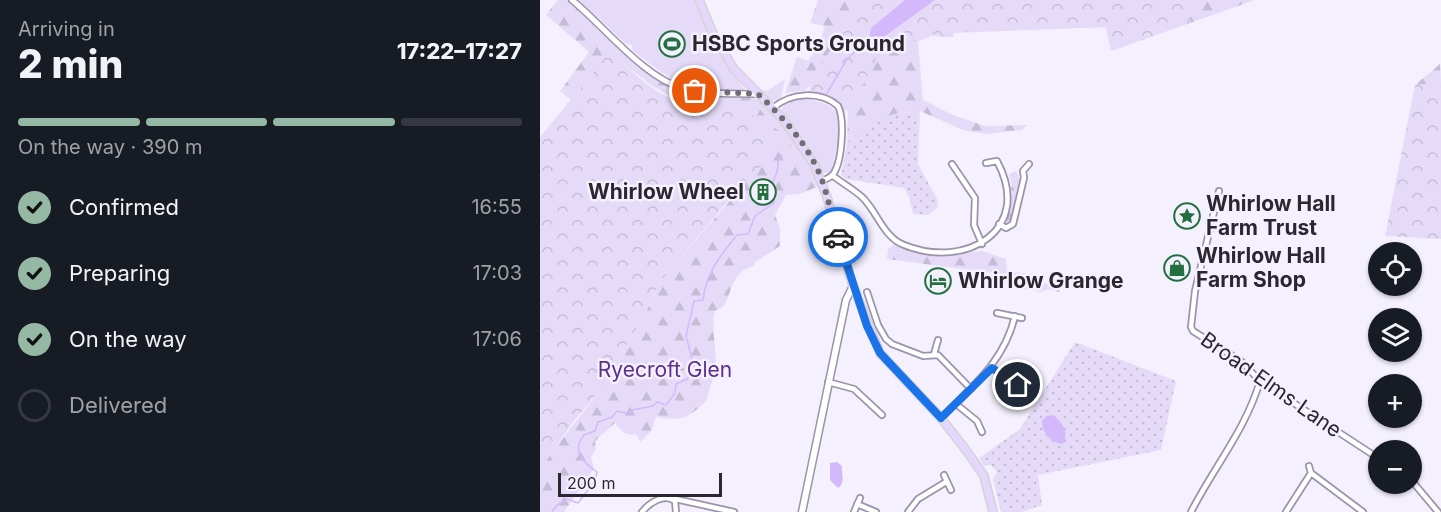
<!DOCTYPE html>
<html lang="en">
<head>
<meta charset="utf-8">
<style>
	:root { --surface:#171b24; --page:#20242c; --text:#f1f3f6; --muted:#9ea1a6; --line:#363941; --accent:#94b8a4 }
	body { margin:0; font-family:Inter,sans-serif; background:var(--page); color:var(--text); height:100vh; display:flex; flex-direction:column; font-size:22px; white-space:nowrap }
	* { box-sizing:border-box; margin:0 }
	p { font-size:20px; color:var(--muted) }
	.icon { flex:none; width:33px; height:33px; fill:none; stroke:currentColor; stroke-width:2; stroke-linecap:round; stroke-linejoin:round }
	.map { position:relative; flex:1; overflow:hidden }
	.side { display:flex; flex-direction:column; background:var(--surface); width:540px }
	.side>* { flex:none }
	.fabs { position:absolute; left:828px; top:242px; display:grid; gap:12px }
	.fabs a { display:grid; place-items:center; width:54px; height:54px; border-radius:50%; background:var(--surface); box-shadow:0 2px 4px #0004; font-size:30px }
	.scale { position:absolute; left:18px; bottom:15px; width:164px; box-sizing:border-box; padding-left:6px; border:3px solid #2a272f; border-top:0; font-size:16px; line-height:21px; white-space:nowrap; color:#2a272f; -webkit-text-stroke:4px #f5f0fe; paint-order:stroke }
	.pin { position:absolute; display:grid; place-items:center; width:51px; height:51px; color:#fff; margin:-26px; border:3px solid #fff; border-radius:50%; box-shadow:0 2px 6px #0007 }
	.courier { position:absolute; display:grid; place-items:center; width:60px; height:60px; margin:-30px; border:4px solid #1a73e8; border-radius:50%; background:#fff; color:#222; box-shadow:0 2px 8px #0007 }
	.head em { font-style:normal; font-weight:800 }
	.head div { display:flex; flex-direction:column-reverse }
	.head { display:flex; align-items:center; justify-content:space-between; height:102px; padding:0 18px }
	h1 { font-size:39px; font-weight:800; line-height:45px }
	.bar { display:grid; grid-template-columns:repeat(4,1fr); gap:9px 6px; align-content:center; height:72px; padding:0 18px }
	.bar i { height:8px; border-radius:4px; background:var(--line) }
	.bar .on { background:var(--accent) }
	.bar p { grid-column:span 4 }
	ol { padding:0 18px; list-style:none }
	li { display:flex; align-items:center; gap:18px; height:66px }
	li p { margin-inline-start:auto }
	li .icon { padding:6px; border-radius:50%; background:var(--accent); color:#111; stroke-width:4 }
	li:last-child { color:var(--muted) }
	li i { width:33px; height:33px; border:3px solid var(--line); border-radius:50% }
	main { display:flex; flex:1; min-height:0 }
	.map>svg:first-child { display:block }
	.grass { fill:#e5dbf8 }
	.forest { fill:url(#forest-firs) }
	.park { fill:url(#park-crowns) }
	.garden { fill:url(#garden-dots) }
	.water { fill:#d3b9fc }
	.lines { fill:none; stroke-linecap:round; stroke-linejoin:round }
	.stream { stroke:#d3b9fc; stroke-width:1.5 }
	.minor-casing { stroke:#9c94aa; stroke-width:8 }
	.tertiary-casing { stroke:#9c94aa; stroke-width:8 }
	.secondary-casing { stroke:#9c94aa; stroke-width:9 }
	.primary-casing { stroke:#d4d4d5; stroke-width:10 }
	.minor { stroke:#fff; stroke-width:4.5 }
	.tertiary { stroke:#fff; stroke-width:5 }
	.secondary { stroke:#fff; stroke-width:6 }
	.primary { stroke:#e5d6fb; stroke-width:7 }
	.done { stroke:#716d77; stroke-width:6; stroke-dasharray:0 10.8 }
	.route { stroke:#1a73e8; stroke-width:8 }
	.labels { text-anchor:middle; stroke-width:5; stroke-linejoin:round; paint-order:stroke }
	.poi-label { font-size:21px; font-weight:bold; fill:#2a272f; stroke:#f5f0fe; text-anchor:start }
	.park-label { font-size:21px; fill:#5c2f8d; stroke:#f5f0fe }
	.street-label { font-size:21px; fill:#2a272f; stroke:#f5f0fe }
</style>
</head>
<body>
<main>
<section class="side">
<div class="head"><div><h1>2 min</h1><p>Arriving in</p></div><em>17:22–17:27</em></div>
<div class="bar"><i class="on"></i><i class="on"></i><i class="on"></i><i></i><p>On the way · 390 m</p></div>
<ol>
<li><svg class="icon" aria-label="check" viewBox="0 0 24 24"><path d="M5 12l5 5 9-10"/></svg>Confirmed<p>16:55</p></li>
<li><svg class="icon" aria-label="check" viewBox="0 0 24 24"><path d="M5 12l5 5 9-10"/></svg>Preparing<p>17:03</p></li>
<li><svg class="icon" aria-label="check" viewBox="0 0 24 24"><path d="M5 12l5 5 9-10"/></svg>On the way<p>17:06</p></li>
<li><i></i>Delivered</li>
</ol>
</section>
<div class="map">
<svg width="901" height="512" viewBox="0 0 901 512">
	<defs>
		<pattern id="forest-firs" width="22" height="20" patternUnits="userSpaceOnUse" patternTransform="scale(1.5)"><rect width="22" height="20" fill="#e5dbf8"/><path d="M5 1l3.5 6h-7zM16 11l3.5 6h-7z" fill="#c5bcd5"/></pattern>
		<pattern id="park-crowns" width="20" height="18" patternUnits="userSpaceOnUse" patternTransform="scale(1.5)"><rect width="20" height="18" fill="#e5dbf8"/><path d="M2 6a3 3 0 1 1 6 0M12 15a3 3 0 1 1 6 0" fill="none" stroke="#c5bcd5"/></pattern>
		<pattern id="garden-dots" width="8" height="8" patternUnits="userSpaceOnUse" patternTransform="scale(1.5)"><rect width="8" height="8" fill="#e5dbf8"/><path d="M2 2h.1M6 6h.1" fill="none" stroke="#c5bcd5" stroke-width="1.8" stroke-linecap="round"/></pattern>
	</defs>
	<rect width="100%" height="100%" fill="#f5f0fe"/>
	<!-- grass -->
	<path class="grass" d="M39,0H154L176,50L205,90C145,90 138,86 92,50V45L85,43Z
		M245,79L241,98L232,101L223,93V90L227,91Z
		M212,98C236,102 270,163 281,185L277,187C270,173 246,131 233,127Z
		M261,99C315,103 298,130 292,172L289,174L282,172L264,140L241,110L246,102Z"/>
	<!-- forest -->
	<path class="forest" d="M18,0H29L114,77L139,91L154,94L212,98L233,127C246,131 270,173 277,187L260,194L246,195L235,215L240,228V246L215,262L214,266C190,273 194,289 183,307L175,311C171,320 176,352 176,363C176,379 168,387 167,400C148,419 142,421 116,417L111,431L100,442L96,434C86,437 81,430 75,423L55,441L56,449L51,456L54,469L24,512H0V470L3,464L60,390L106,312L119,283L200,189L232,141L137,100L111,85L70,53L31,100L20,91L49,52L6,15Z
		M278,0H715L571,51L566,27L414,33L413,37L391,36L378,42L383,100L413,115L445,126L487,125L482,130L446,134L423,130L380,111L354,114L307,143L308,112L296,98L276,93L273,88L269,87L264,91L245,93L257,57L268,61L280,42L285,26L270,23Z
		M900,64L901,83L875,85Z
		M476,171L480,180L471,221L468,224L465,218L472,185L469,174Z
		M355,244L360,248L405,254L443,251L466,259L467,272L498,274L497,280L520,289L519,292L508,289L501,292L458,282L454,273L347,259L348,249Z"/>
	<!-- park -->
	<path class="park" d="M324,0H644L651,22L571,51L566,27L410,32L409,37L388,33L347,54L339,48L331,77L317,90L313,106L302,113L293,98L269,93L274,72L310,25Z
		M70,52C91,69 115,96 142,102C192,113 198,87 232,141L214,179L206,180L119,283L106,312L60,390L33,422L0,470V137Z
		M901,83V239L845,236L875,85Z"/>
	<!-- garden -->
	<path class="garden" d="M380,111L378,164L397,199L398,207L388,215L373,214L369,197L364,188L306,179L301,175L307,143L323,129L354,114Z
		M535,342L636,381L621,450L498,475L502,505L482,512H461L453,480L457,472L451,465L444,466L439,458L480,429Z"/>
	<!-- water -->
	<path class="water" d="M365,0H395L341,39L332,49L329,39L331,28Z
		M513,415C523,422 529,433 523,444C511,443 502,433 502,421L506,416Z
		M297,462L302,466C301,473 306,483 298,488L290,480V463Z"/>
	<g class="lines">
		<!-- stream -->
		<path class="stream" d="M287,93L307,59L330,38
			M12,512L17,505L27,499L38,503L55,481L57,472C43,462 31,452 44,435L55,431L58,422L72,417L77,411L90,414L92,410L113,406L117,402L126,405L135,393L136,384L147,379L155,370L146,336L154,301L163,300C166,273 180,256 197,235L208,234L215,216L234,203C225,186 240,177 238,160L242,155"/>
		<!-- minor casing -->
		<g class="minor-casing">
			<path id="minor" d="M233,108C250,93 280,90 298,106C305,119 302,160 294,173C292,177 286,179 282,181
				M412,164L435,198L434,225L442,244
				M292,175C302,183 313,189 322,197C337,211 343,237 364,245C426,270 494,230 457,161L446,163
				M679,191L655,291L651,327L653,331L702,362L720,381L838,458
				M459,224L466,228L473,224L484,178L483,171L489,164
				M327,292L338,325L346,339L352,344L383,356L398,355L431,389
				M457,313L482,318
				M394,354L398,340
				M452,368L478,385
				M288,382L314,389L342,415
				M458,394L467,380
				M416,404L437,421L442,432
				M401,418C433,386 464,362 475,316
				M771,473L823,512
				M404,475L411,490
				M872,481L898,512
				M131,498L194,512
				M317,504L336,512
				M102,512C109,503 124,493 135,501L136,512
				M314,512L320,498
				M368,512L378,499L406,482
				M651,512C674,467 706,429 720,381
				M746,512L771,473L769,466"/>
		</g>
		<!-- tertiary casing -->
		<g class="tertiary-casing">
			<path id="tertiary" d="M32,0C65,27 103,77 144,89C167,95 194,93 218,94"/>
		</g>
		<!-- secondary casing -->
		<g class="secondary-casing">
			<path id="secondary" d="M262,512L306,300L313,286"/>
		</g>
		<!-- primary casing -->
		<g class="primary-casing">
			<path id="primary" d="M159,0L174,36L194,69L243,119L274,164L287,197L313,286L340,353L401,418L426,450L444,476L453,512"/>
		</g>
		<!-- minor -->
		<use href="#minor" class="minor"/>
		<!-- tertiary -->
		<use href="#tertiary" class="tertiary"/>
		<!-- secondary -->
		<use href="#secondary" class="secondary"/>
		<!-- primary -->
		<use href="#primary" class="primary"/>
	</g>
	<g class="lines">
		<!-- done -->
		<path class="done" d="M155,91L218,94C245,119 271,148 283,183C289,201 292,219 298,237"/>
		<!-- route -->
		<path class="route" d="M298,237L327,326L340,353L401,418L452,368L478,385"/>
	</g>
	<!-- icons -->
	<defs>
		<g id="stadium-ring" transform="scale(1.35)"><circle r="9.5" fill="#f5f0fe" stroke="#22703f" stroke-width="1.5"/><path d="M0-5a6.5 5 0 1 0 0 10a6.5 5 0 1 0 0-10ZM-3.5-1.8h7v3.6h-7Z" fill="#22703f"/></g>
		<g id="building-ring" transform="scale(1.35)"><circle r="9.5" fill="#f5f0fe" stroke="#22703f" stroke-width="1.5"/><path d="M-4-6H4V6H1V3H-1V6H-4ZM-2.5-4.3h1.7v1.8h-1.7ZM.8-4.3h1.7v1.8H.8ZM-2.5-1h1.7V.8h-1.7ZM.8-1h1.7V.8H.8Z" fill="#22703f"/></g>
		<g id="sight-ring" transform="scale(1.35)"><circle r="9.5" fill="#f5f0fe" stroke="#22703f" stroke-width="1.5"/><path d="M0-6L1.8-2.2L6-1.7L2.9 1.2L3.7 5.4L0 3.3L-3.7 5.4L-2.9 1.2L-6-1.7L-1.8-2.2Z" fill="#22703f"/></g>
		<g id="shop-ring" transform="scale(1.35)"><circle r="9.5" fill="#f5f0fe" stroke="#22703f" stroke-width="1.5"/><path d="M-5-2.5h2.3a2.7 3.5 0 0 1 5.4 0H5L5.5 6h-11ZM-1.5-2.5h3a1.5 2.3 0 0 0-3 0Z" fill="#22703f"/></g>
		<g id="hotel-ring" transform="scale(1.35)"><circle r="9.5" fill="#f5f0fe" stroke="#22703f" stroke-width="1.5"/><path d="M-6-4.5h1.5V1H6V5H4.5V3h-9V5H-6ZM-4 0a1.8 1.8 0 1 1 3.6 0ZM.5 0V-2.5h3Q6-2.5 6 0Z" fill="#22703f"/></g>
	</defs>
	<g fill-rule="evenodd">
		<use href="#stadium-ring" x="132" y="44"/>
		<use href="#building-ring" x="223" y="192"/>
		<use href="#sight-ring" x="647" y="216"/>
		<use href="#shop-ring" x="637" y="268"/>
		<use href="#hotel-ring" x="398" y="281"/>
	</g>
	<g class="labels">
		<!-- poi labels -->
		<g class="poi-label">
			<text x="152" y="51">HSBC Sports Ground</text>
			<text x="204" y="199" text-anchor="end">Whirlow Wheel</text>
			<text x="666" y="211">Whirlow Hall<tspan x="666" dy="24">Farm Trust</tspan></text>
			<text x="656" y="263">Whirlow Hall<tspan x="656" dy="24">Farm Shop</tspan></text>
			<text x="418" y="288">Whirlow Grange</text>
		</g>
		<!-- park labels -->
		<g class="park-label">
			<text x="125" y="377">Ryecroft Glen</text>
		</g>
		<!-- street labels -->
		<g class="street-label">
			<text transform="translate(731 385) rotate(35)" y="7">Broad Elms Lane</text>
		</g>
	</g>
</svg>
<div class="fabs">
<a><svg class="icon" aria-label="locate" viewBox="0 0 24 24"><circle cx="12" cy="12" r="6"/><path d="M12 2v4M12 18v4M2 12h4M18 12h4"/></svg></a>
<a><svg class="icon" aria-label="layers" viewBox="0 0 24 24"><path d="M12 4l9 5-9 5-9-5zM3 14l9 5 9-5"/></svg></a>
<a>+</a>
<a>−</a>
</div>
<div class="scale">200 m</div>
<div class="pin" style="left:155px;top:91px;background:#ea580c"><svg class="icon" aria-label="bag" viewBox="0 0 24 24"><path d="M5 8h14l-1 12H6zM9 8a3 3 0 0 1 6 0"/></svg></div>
<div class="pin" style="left:478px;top:385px;background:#1f2937"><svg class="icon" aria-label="home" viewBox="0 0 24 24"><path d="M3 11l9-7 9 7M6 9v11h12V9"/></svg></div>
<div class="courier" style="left:298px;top:237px"><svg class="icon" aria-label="car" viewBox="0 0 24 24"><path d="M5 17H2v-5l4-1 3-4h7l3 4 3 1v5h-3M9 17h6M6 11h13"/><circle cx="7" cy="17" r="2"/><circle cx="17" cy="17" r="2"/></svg></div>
</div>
</main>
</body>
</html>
